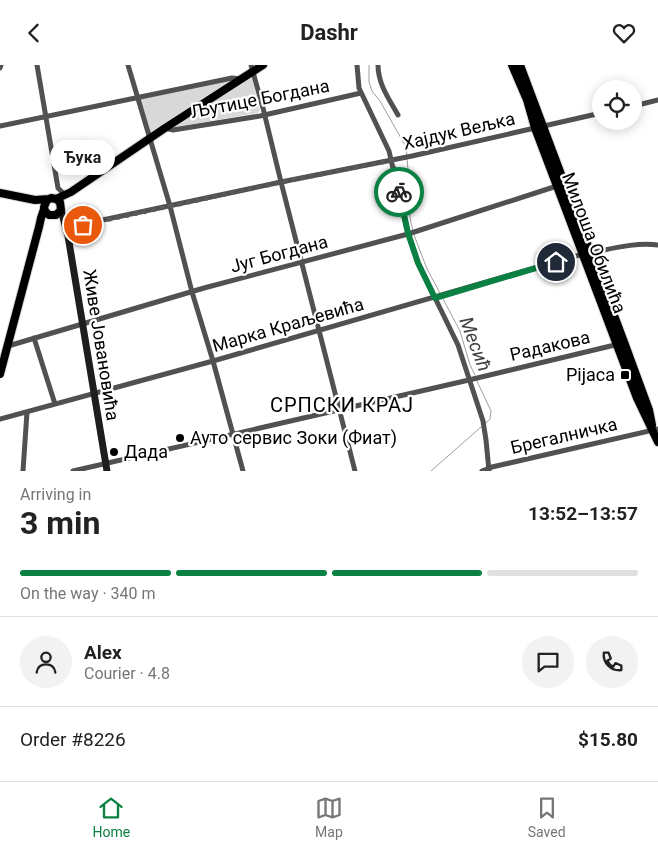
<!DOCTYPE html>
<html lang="en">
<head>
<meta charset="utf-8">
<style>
	:root { --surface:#fff; --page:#f2f2f2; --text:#222; --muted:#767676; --line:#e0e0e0; --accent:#0b8043 }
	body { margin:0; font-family:Roboto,sans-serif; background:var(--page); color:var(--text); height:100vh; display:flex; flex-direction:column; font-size:19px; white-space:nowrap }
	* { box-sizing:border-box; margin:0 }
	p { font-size:16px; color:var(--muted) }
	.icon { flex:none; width:28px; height:28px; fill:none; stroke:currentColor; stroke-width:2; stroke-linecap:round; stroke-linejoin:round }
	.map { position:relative; height:406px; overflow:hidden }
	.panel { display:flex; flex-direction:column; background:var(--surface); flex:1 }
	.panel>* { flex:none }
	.buttons { position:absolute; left:592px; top:15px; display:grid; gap:10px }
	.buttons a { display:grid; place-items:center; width:50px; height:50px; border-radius:50%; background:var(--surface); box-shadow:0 2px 12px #0003; font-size:25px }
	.pin { position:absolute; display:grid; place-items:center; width:42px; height:42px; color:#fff; margin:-21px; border:2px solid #fff; border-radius:50%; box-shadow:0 1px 5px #0007 }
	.courier { position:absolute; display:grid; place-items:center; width:50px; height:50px; margin:-25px; border:4px solid #0b8043; border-radius:50%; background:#fff; color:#222; box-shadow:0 1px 6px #0007 }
	.bubble { position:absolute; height:35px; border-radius:18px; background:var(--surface); box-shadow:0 2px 12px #0003; font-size:16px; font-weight:700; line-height:35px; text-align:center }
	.headline em { font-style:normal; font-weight:700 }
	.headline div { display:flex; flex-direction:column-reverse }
	.headline { display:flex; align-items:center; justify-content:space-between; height:85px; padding:0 20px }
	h1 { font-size:32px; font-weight:700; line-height:38px }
	.bar { display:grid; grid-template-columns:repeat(4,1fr); gap:8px 5px; align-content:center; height:60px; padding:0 20px }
	.bar i { height:6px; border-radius:4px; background:var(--line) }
	.bar .current { background:var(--accent) }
	.bar p { grid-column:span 4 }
	.line { display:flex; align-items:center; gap:12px; padding:0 20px; border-top:1px solid var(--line) }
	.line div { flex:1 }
	.round { display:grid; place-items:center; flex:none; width:52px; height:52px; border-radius:26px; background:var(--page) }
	header { display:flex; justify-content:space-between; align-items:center; height:65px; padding:0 20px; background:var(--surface); font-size:22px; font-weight:700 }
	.tabs { display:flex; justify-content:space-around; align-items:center; height:70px; border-top:1px solid var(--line); background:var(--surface); font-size:14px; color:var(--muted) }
	.tabs a { display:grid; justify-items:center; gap:2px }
	.tabs .current { color:var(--accent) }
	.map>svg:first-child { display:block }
	.green { fill:#d8d8d8 }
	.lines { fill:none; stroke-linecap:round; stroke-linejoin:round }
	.stream { stroke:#9f9f9f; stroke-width:1 }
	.primary-casing { stroke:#dbdbdb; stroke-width:10 }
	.street { stroke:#515151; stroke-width:5 }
	.secondary { stroke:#1e1e1e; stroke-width:7 }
	.primary { stroke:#000; stroke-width:8 }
	.done { stroke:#595959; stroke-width:5; stroke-dasharray:0 9 }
	.route { stroke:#0b8043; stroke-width:6 }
	.poi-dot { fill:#000; stroke:#fff; stroke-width:2 }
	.labels { text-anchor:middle; stroke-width:4.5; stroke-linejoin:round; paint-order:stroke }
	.street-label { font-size:18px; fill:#000; stroke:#fff }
	.poi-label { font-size:18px; fill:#000; stroke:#fff; text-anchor:start }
	.water-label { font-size:19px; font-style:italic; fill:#404040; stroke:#fff }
	.quarter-label { font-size:20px; letter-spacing:1px; fill:#000; stroke:#fff }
</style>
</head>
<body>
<header><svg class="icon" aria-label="back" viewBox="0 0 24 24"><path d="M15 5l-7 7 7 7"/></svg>Dashr<svg class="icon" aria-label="heart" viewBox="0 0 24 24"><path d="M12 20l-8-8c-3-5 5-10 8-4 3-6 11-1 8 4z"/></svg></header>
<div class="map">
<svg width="658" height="406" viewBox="0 0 658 406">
	<rect width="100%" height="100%" fill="#fff"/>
	<!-- green -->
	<path class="green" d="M250,12L252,14L260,45L258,48L175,62H173Z
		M231,14L233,15L151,69L141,35V34Z"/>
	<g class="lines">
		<!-- stream -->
		<path class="stream" d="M369,0V17L372,26L380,36L406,82L407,90
			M407,94C410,118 406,143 413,166
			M414,170L427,204L440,228
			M442,232L460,266L470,300L475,310
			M476,314L491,346L490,354L486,358
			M431,406L481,362"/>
		<!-- primary casing -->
		<g class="primary-casing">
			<path id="primary" d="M512,0L527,35L535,63L557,121L637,333L658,377
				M520,0L624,277L649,345L652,360
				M0,128L35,135L49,134
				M56,134L60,137L61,145L56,150H49L45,146L44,142L47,135L51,133L56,134L71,127L165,63L263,0
				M0,309L39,162L41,153L44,144"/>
		</g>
		<!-- street -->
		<path class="street" d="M37,0L58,123L65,130
			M128,0L170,141L192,227L213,296L243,406
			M251,0L263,43L281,117L355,406
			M357,0L359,23L389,86L408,169L418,198L458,280L483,356L486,375L489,406
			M378,0C378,19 389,34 398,50
			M0,3L1,0
			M634,41L658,35
			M0,61L232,13L241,14
			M165,63L173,65L260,51L361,28
			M65,163L281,117L412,91L601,48
			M34,273L55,339
			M8,281L204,223L408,169L557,121
			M0,354L213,296L583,189C608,185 632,177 658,180
			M23,406L27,347
			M73,406L469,315L619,279
			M482,406L492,402L658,364"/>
		<!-- secondary -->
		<path class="secondary" d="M61,145L68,171L107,406"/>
		<!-- primary -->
		<use href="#primary" class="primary"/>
	</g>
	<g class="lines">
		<!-- done -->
		<path class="done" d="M83,160L281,117L392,95L399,127"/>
		<!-- route -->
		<path class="route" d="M399,127L408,168L418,198L435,233L556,197"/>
	</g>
	<!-- markers -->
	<g class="poi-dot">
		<rect x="620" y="305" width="10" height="10" rx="2.5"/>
		<circle cx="180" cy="373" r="5"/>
		<circle cx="114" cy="387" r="5"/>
	</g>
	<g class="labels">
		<!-- street labels -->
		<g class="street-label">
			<text transform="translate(260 34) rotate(-11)" y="6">Љутице Богдана</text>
			<text transform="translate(459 66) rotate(-13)" y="6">Хајдук Вељка</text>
			<text transform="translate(594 178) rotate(69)" y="6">Милоша Обилића</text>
			<text transform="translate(279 189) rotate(-15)" y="6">Југ Богдана</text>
			<text transform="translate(288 260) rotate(-16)" y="6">Марка Краљевића</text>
			<text transform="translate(101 280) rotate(81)" y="6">Живе Јовановића</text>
			<text transform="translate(550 281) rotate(-13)" y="6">Радакова</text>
			<text transform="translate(564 371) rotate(-13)" y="6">Брегалничка</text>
		</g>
		<!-- poi labels -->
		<g class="poi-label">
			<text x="615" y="316" text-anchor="end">Pijaca</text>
			<text x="190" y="379">Ауто сервис Зоки (Фиат)</text>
			<text x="124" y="393">Дада</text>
		</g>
		<!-- water labels -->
		<g class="water-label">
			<text transform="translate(476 279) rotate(69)" y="7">Месић</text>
		</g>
		<!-- quarter labels -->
		<g class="quarter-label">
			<text x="342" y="347">СРПСКИ КРАЈ</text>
		</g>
	</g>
</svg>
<div class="buttons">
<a><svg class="icon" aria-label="locate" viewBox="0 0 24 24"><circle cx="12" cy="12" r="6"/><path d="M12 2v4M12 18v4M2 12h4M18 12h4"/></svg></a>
</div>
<div class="pin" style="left:83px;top:160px;background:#ea580c"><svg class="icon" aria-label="bag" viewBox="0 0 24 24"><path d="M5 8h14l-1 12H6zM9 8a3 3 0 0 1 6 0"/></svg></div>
<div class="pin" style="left:556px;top:197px;background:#1f2937"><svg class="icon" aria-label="home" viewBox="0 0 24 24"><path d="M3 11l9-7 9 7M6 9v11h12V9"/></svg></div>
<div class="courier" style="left:399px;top:127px"><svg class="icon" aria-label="bike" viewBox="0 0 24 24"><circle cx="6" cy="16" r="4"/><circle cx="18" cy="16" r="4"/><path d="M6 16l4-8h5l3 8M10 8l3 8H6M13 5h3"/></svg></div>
<div class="bubble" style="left:50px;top:75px;width:65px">Ђука</div>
</div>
<section class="panel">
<div class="headline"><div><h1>3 min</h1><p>Arriving in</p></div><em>13:52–13:57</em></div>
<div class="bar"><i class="current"></i><i class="current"></i><i class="current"></i><i></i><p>On the way · 340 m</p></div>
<div class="line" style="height:90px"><a class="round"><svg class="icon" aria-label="person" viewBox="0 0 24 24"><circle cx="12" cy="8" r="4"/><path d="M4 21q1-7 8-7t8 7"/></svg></a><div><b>Alex</b><p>Courier · 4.8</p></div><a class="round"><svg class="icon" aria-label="chat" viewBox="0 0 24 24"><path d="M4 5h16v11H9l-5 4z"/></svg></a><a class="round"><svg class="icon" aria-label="phone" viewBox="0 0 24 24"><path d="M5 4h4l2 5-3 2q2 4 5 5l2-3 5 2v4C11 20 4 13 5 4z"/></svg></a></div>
<div class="line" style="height:65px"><div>Order #8226</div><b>$15.80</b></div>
</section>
<nav class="tabs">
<a class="current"><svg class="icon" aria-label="home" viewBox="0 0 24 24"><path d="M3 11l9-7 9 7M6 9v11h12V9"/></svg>Home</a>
<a><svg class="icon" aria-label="map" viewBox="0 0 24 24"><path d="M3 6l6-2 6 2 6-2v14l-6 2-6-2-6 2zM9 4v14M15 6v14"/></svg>Map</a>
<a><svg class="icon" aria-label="saved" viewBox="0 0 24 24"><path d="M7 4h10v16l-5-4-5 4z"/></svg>Saved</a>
</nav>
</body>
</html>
